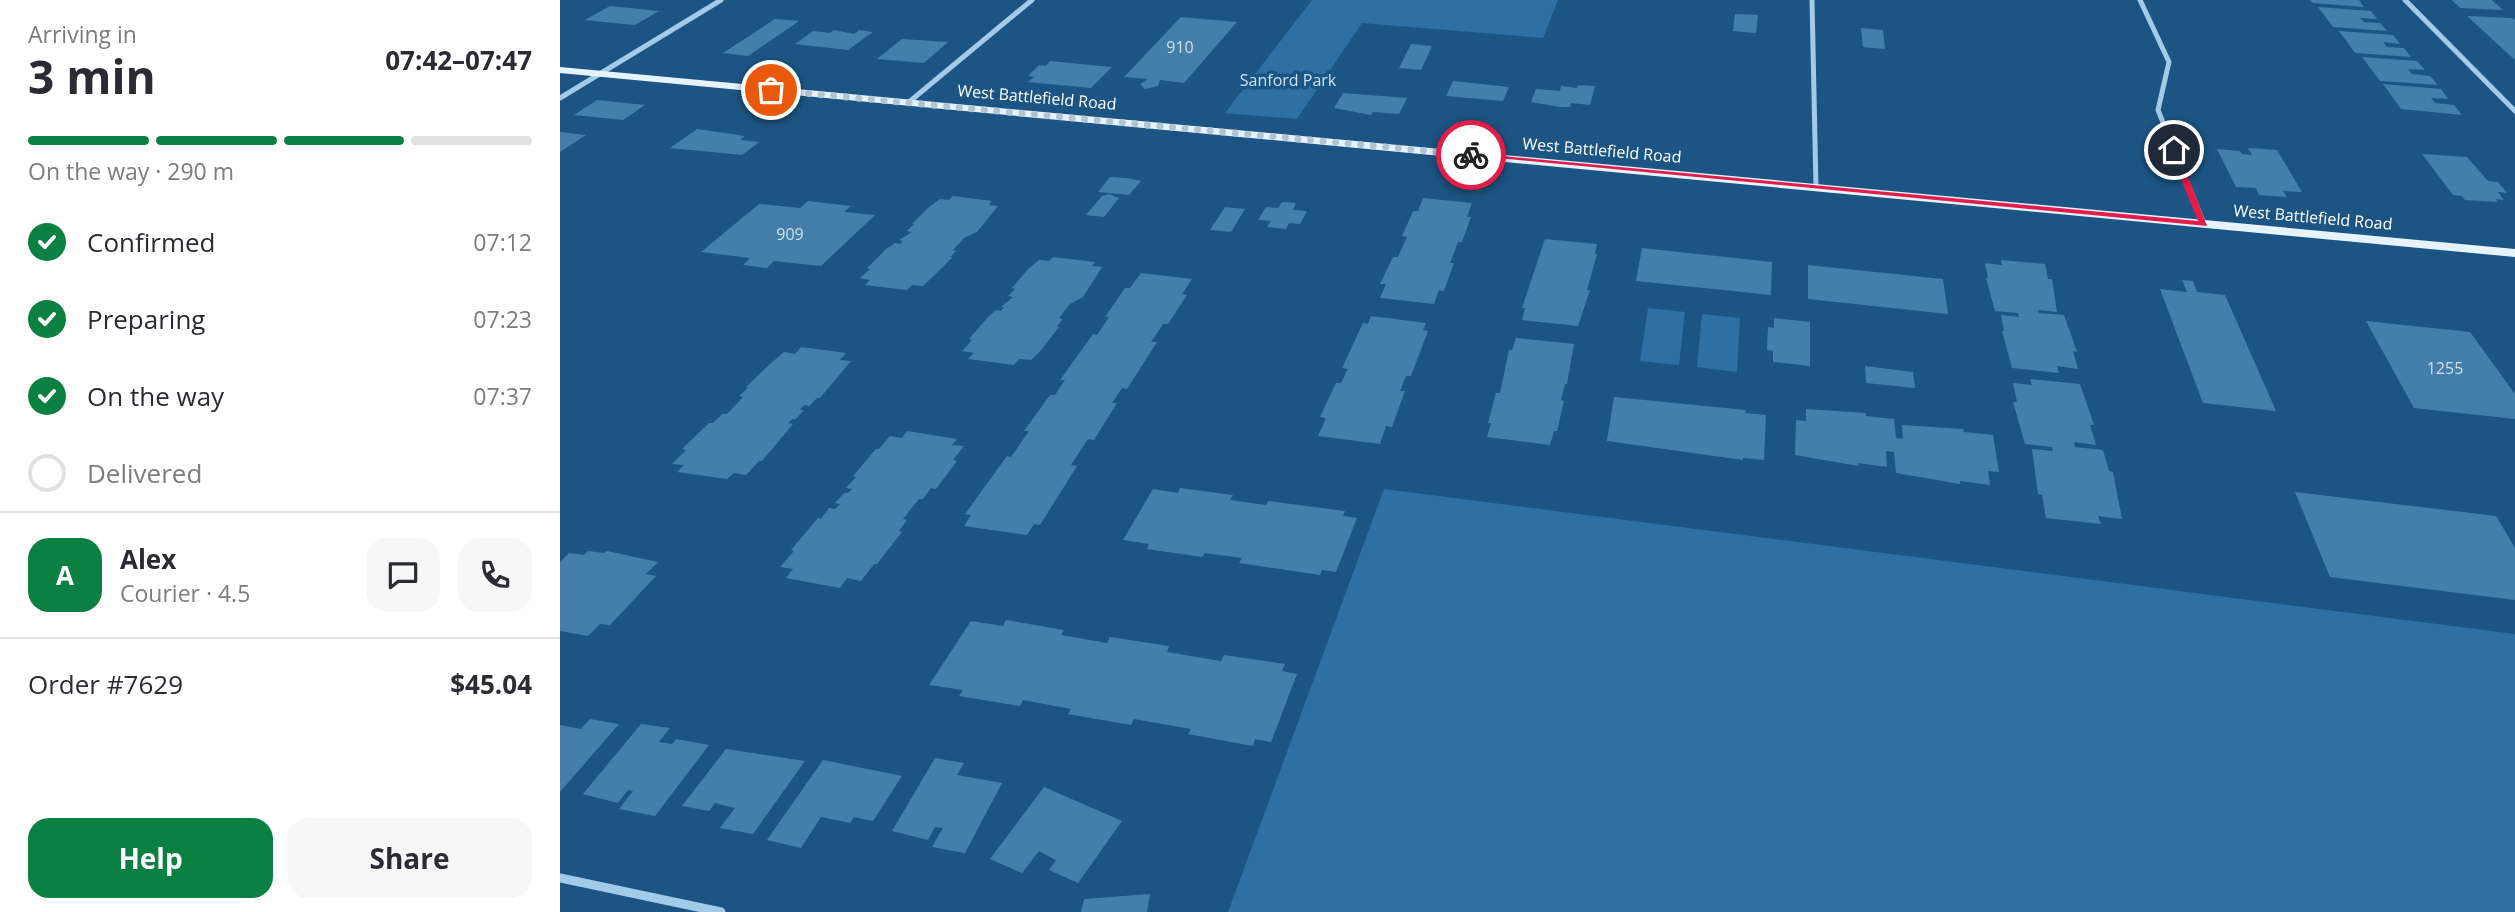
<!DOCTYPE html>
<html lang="en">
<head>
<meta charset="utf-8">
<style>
	:root { --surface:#fff; --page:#f7f7f7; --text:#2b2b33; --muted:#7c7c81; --line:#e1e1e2; --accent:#0b8043 }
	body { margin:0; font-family:"Open Sans",sans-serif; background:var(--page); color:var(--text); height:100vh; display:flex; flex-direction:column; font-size:26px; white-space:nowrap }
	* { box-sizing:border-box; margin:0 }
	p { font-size:23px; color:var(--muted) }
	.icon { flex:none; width:38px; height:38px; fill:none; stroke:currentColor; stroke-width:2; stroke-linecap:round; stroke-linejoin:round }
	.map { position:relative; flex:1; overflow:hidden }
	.drawer { display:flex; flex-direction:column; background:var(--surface); width:560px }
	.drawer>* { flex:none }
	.pin { position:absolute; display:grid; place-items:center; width:60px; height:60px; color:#fff; margin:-30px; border:4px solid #fff; border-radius:50%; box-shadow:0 2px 7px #0007 }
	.courier { position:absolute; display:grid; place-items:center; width:70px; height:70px; margin:-35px; border:5px solid #e11d48; border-radius:50%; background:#fff; color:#222; box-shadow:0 2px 9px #0007 }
	.head em { font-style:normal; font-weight:700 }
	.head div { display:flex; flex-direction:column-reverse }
	.head { display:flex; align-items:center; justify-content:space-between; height:119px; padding:0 28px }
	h1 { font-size:46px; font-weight:700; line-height:52px }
	.bar { display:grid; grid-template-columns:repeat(4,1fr); gap:10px 7px; align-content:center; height:84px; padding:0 28px }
	.bar i { height:9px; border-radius:5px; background:var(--line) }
	.bar .selected { background:var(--accent) }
	.bar p { grid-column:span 4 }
	.line { display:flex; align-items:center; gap:18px; padding:0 28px; border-top:2px solid var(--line) }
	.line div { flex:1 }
	.round { display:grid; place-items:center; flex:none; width:74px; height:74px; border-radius:21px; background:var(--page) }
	ol { padding:0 28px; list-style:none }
	li { display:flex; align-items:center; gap:21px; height:77px }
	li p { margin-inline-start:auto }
	li .icon { padding:7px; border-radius:50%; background:var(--accent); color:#fff; stroke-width:4 }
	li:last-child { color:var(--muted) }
	li i { width:38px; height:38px; border:4px solid var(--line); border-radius:50% }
	.primary-button { display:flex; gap:14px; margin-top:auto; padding:14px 28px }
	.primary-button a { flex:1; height:80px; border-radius:21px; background:var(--accent); color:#fff; font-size:28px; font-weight:700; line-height:80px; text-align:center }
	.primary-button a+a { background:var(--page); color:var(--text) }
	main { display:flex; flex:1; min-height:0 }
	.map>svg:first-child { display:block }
	.green { fill:#306fa2 }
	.building { fill:#447fac }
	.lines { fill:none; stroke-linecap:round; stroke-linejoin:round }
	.street-far1 { stroke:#a2cbea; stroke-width:5 }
	.street { stroke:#a2cbea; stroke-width:9 }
	.primary { fill:#e6f2fe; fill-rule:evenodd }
	.route { fill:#e11d48 }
	.done { stroke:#b0c4d4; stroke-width:7; stroke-dasharray:0 12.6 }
	.labels { text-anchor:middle; stroke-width:7; stroke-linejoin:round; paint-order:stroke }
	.number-label { font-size:16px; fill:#d0dfea }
	.far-park-label { font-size:16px; fill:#c7e3f8; stroke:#1c5583 }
	.far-street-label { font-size:16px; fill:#fff; stroke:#1c5583 }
</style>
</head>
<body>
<main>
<section class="drawer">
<div class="head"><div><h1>3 min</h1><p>Arriving in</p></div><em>07:42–07:47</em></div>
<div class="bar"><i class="selected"></i><i class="selected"></i><i class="selected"></i><i></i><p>On the way · 290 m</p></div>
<ol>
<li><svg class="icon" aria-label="check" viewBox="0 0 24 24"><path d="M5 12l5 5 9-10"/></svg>Confirmed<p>07:12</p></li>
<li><svg class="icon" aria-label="check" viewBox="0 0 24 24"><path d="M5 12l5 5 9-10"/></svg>Preparing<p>07:23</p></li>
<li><svg class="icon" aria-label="check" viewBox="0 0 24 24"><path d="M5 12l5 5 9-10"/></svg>On the way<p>07:37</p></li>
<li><i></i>Delivered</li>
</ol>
<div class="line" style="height:126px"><b class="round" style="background:var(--accent);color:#fff">A</b><div><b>Alex</b><p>Courier · 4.5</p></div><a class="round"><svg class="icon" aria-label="chat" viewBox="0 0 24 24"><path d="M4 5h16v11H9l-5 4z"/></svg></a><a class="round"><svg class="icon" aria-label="phone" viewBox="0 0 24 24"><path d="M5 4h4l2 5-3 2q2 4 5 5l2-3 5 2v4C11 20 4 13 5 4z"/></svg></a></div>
<div class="line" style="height:91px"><div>Order #7629</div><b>$45.04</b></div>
<div class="primary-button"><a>Help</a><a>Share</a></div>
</section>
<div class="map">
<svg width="1955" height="912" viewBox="0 0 1955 912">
	<rect width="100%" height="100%" fill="#1c5583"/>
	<!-- green -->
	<path class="green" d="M752,0H998L983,38L802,23L737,119L665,113Z
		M1088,308L1125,312L1119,365L1080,361Z
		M1142,314L1180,318L1177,372L1137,367Z
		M824,489L1955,634V912H668Z"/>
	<!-- building -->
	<path class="building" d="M1750,0H1799L1804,7L1753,3Z
		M1892,0H1932L1943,10L1900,8Z
		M50,6L99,11L75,25L25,20Z
		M1758,7L1811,11L1817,19L1800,18L1804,22L1820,23L1827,31L1773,27Z
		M1175,14L1198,15L1196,33L1173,31Z
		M1907,16L1952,18L1955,20V60Z
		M621,17L677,22L624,83L600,80L598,86L585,89L580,84L588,79L564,77Z
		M215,19L239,21L188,56L163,53Z
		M1301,28L1323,30L1325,49L1303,47Z
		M274,30L294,34L299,30L313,32L288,50L235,44L253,31L270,33Z
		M1779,31L1833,35L1840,44L1823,42L1827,47L1844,48L1851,57L1795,53Z
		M342,39L388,42L364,63L317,59Z
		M851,44L872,46L861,70L839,68Z
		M1802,57L1857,61L1865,70L1848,69L1852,74L1870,76L1878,85L1820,81Z
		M490,61L552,67L531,88L468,82L474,77L468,76L479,65L486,66Z
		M893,81L949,87L943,101L886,96Z
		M1823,84L1881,89L1888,99L1871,98L1875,103L1894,105L1902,115L1841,109Z
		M1018,85L1035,86L1030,105L1011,103L1010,107H1000L971,102L976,89L1000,91L1001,86L1017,88Z
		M783,93L847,98L839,114L813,112L811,115L774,108Z
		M37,100L85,105L63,120L14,115Z
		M137,129L185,136L180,140L199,142L182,155L110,148Z
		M0,132L26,135L0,152Z
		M1688,148L1717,150L1742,192L1723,191L1727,197L1699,195L1696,188L1676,187L1657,149L1680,151L1682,154L1692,155Z
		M1862,154L1907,157L1928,181L1938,182L1947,193L1938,192L1944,200L1935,199L1938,202L1905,200L1902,196L1893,195Z
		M550,177L567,178L581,181L569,195L538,192Z
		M549,194L559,198L544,217L526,215L542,196Z
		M393,196L432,201L429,205L438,206L417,232L404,238L393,250L396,251L390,257H393L363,286L352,285L347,290L305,285L310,280L300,278L310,269L307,268L326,249L335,243L340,244L343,241L339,240L352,232L347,231L354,224H352L369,207L380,199L389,200Z
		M863,198L912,203L907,217H911L902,242H898L890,263H894L884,291L879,290L874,304L820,298L826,284H820L833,257H838L847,237L842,236L853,211H858Z
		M248,201L291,206L284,212L315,215L261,266L214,261L207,268L183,265L190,258L141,252L199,204L240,208Z
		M722,202L736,203L733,210L747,211L740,224L729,223L726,229L707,227L711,221L698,220L706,207L718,208Z
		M665,207L685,209L671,232L650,230Z
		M985,239L1037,244L1035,254H1037L1027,290H1030L1018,326L962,320L965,308H962Z
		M1082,248L1212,262L1211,295L1076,281Z
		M493,257L535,262L532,266L542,267L523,297L510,304L499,318L503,319L497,326L499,327L482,349L471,360L459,359L454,365L408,359L414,353L402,351L412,340L409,339L428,317L436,310L441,311L444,307H441L453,297L448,296L455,289L452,288L468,269L479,260L489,261Z
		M1441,260L1485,264L1488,279H1492L1497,312L1478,310L1479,313L1504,315L1517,352L1513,351L1518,369L1497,366L1499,373L1452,368L1442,331H1444L1441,315L1459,317L1458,313L1435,311L1426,278H1428L1425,263L1442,265Z
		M1248,265L1383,279L1388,314L1248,299Z
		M581,273L632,279L622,294L627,295L608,324H603L591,342H597L567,389L562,388L552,403H557L534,440L528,439L511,465L517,466L480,525L474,524L467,535L404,526L411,515L405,514L447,456L451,457L469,431H464L490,395H495L505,380H500L533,334L537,335L549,317H545L565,288H570Z
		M1622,280L1633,281L1637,292L1665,295L1716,411L1643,403L1600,289L1627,292Z
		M811,316L866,323L863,330L868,331L851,376H846L840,391H845L832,427L826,426L820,444L758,436L766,418L760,417L776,383H781L788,369L782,368L803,323L808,324Z
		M1214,318L1250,322V366L1213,362V351L1207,350L1208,327L1214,328Z
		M1806,321L1910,332L1955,394V419L1854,408Z
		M956,338L1014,344L1007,384H1005L1001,400L1004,401L997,431H994L990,445L927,437L931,423H928L936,393H940L949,350H952Z
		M241,347L286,353L280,360L291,361L260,398H257L249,406L244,405L240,410H244L236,419H232L228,423L233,424L202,461H199L186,475L174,473L167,479L117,472L124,465L112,464L126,450L122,449L149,423H153L162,414H167L183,397L179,396L188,388L186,387L210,364L224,352L235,354Z
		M1305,366L1353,372L1355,388L1306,383Z
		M1470,379L1520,384L1534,425H1530L1536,445L1514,442L1515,447L1543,450L1549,471L1553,472L1562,519L1538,516L1541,524L1486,518L1482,495L1478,494L1472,449L1493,451L1492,447L1465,444L1453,402H1457L1453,383L1472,385Z
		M1054,397L1186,410L1185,413L1206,415L1204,460L1183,458V460L1047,441Z
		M1246,409L1306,413V416L1334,419L1336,438L1343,439L1342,425L1403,429L1404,432L1433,435L1439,472L1428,471L1430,485L1400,481V484L1336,473L1334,452L1326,451L1327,467L1298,463L1299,466L1235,455L1236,420L1246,421Z
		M347,431L397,439L392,445L404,446L393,460L397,461L376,489L371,488L363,499H359L343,519L347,520L339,531L342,532L317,564H314L301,581L287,578L280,588L226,578L233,569L220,567L234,551L231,550L258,518L261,519L269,508L275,509L280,504L275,503L284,493H288L292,489L286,488L296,477L293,476L316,449H319L330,436L342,438Z
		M620,488L673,495L670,500L706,505L708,501L785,511L783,516L797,518L776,572L762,570L760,575L679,563L682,558L645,553L642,557L587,549L589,544L563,540L593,489L618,493Z
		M1735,492L1936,516L1955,548V600L1770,577Z
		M28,551L44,553L47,551L98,562L86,574L96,576L50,625L40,624L28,636L0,631V562L9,553L24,555Z
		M446,620L504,630L501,635L547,643L550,637L609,646L607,652L661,661L664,655L725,664L722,671L737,674L711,742L695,739L693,746L628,734L631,729L574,719L571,725L508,714L511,709L463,700L460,706L399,696L403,690L369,685L411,621L443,626Z
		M30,719L59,724L0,792V725L21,729Z
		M81,724L110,728L99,742L112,744L116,739L149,745L95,816L59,809L73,791L68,790L58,803L23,794Z
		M166,749L245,761L193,834L160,828L175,808L155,803L149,811L122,806Z
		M375,758L404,763L397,775L442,783L405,853L372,847L383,828L375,827L368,840L332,831Z
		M263,760L342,776L313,821L294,817L290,823L261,817L241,848L207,840Z
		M484,787L562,821L518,883L489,870L496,860L479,851L462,873L430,859Z
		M590,894L587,912H521L524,899Z"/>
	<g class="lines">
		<!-- street-far1 -->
		<path class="street-far1" d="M1252,0L1256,188
			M1580,0L1609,62L1598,110L1644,224
			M1845,0L1955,111
			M0,98L161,0
			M349,102L472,0"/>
		<!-- street -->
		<path class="street" d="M0,878L161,912"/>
		<!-- primary -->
		<path class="primary" d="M0,67L1955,249V257L0,73Z"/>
	</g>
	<!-- route -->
	<path class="route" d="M1614,148L1618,150L1647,226L907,155L911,153L1638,221L1609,150Z"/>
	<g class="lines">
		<!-- done -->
		<path class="done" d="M211,90L911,155"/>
	</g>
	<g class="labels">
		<!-- number labels -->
		<g class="number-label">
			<text x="620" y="53">910</text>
			<text x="230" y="240">909</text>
			<text x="1885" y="374">1255</text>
		</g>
		<!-- far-park labels -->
		<g class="far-park-label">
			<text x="728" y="86">Sanford Park</text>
		</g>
		<!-- far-street labels -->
		<g class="far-street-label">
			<text transform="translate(477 97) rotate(5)" y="6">West Battlefield Road</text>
			<text transform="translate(1042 150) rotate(5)" y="6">West Battlefield Road</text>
			<text transform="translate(1753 217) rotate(5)" y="6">West Battlefield Road</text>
		</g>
	</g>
</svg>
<div class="pin" style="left:211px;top:90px;background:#ea580c"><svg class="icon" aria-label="bag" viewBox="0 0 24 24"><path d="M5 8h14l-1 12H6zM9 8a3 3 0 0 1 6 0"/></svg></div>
<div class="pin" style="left:1614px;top:150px;background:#1f2937"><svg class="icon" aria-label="home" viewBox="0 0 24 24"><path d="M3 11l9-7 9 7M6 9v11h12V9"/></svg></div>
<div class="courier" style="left:911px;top:155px"><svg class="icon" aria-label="bike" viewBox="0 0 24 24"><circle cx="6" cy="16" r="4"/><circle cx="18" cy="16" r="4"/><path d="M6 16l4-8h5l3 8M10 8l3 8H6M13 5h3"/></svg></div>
</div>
</main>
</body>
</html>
